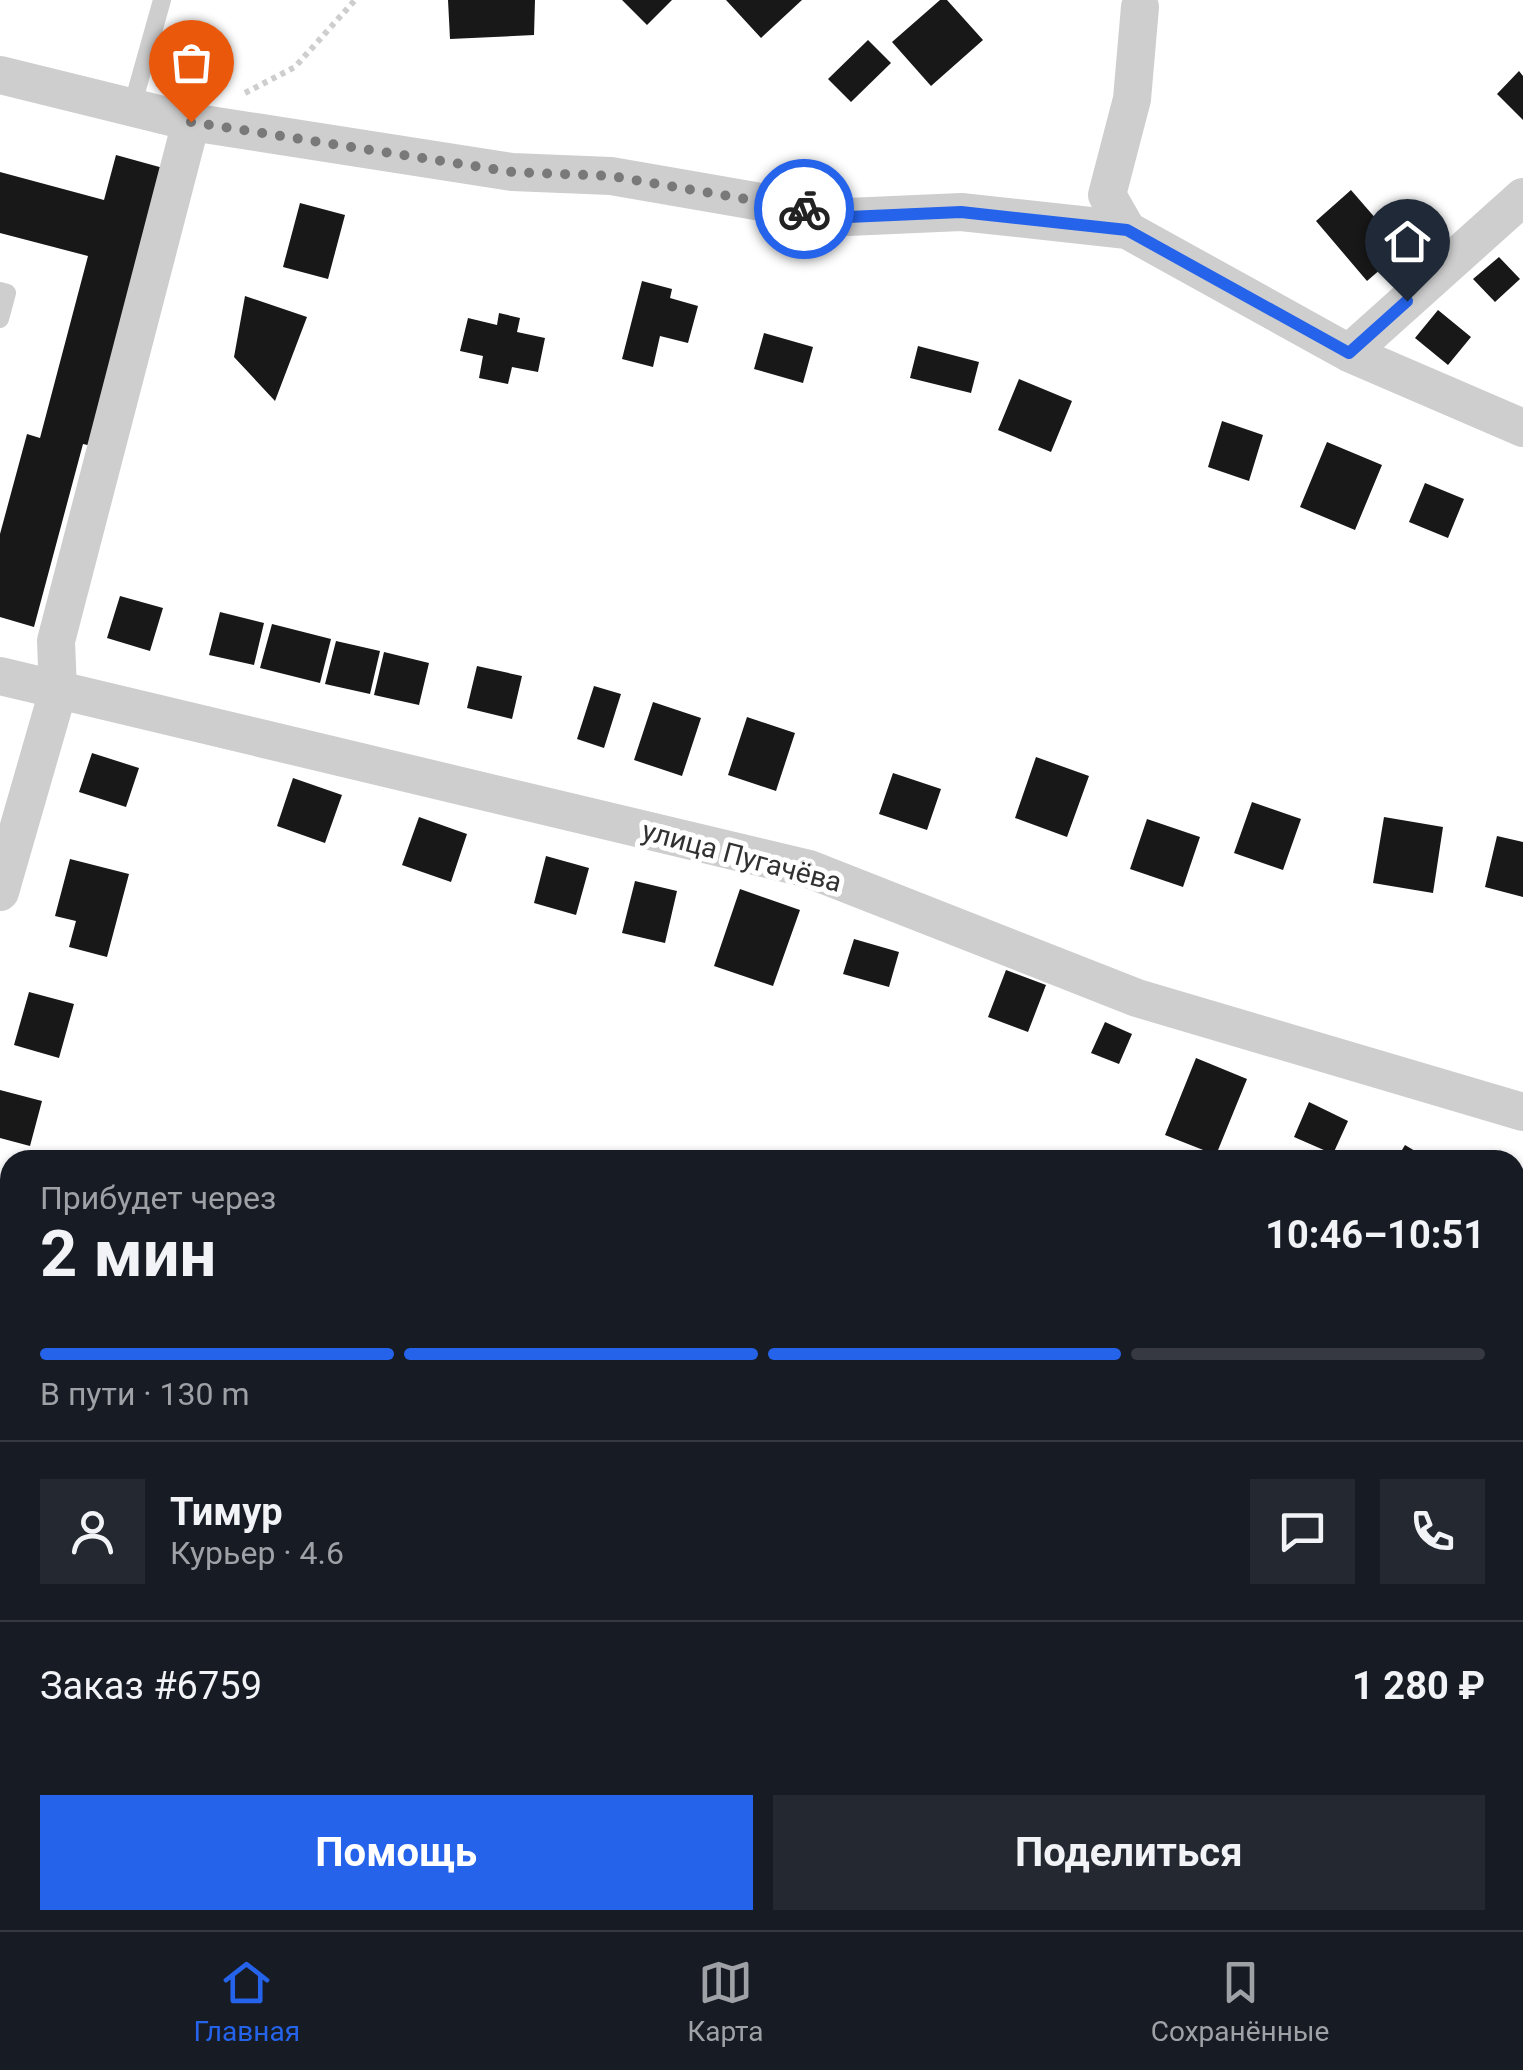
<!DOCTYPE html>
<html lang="ru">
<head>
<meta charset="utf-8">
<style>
	:root { --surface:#171b24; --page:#242831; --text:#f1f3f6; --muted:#9ea1a6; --line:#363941; --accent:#2563eb }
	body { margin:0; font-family:Roboto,sans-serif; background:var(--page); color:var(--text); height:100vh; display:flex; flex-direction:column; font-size:38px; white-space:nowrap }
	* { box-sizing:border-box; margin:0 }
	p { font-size:32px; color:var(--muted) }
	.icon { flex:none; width:55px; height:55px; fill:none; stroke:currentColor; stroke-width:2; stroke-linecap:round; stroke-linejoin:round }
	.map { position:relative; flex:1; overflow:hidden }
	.details { position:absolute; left:0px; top:1150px; width:1525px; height:780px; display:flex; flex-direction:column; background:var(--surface); border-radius:30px 30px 0 0; box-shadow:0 2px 8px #0004 }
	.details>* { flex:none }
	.pin { position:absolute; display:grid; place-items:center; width:85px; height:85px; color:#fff; margin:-102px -42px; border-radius:50% 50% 50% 0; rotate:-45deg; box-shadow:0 0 10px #0007 }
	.pin .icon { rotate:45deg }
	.courier { position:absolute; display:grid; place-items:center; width:100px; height:100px; margin:-50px; border:8px solid #2563eb; border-radius:50%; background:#fff; color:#222; box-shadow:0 2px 12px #0007 }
	.headline em { font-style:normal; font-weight:700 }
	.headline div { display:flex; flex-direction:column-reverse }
	.headline { display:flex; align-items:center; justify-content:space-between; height:170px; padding:0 40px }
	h1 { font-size:65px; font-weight:700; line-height:75px }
	.bar { display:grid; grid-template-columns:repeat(4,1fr); gap:15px 10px; align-content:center; height:120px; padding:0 40px }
	.bar i { height:12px; border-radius:8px; background:var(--line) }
	.bar .current { background:var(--accent) }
	.bar p { grid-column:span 4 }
	.line { display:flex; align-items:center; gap:25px; padding:0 40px; border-top:2px solid var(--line) }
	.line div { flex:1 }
	.round { display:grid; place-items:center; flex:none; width:105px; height:105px; border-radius:0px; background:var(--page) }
	.button { display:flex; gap:20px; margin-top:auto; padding:20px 40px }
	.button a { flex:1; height:115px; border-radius:0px; background:var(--accent); color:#fff; font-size:40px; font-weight:700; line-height:115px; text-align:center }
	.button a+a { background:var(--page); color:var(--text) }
	.tab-bar { display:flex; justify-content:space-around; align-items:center; height:140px; border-top:2px solid var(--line); background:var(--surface); font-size:28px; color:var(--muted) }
	.tab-bar a { display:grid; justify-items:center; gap:5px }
	.tab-bar .current { color:var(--accent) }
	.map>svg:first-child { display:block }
	.green { fill:#e5eee0 }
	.building { fill:#181818 }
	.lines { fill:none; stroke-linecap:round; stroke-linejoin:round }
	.path { stroke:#cecece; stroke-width:6; stroke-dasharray:5 5; stroke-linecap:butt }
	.service { stroke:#cecece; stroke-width:18 }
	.minor { stroke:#cecece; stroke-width:38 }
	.done { stroke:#797979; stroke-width:10; stroke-dasharray:0 18 }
	.route { stroke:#2563eb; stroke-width:12 }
	.labels { text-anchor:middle; stroke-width:10; stroke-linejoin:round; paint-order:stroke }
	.street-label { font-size:28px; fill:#313131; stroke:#fff }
</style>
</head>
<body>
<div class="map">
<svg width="1523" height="1930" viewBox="0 0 1523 1930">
	<rect width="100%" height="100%" fill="#fff"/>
	<!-- green -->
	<path class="green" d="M1523,1269V1930H703L702,1920H1515V1274Z"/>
	<!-- building -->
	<path class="building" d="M448,0H535L534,35L450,39Z
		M622,0H672L647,25Z
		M726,0H802L761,38Z
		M940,0H947L983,40L931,86L892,42Z
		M868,40L891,63L851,102L828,79Z
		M1519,71L1523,76V120L1497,94Z
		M116,155L174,171L101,448L83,444L34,627L0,617V534L27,434L40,438L88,256L0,233V172L104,200Z
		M1351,190L1403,250L1367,281L1316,221Z
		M300,203L345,215L328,279L283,267Z
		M1499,257L1520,279L1495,302L1473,279Z
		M642,281L672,289L670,298L698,306L688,343L660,336L653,367L622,359Z
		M245,296L307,317L275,401L234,357Z
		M1438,310L1471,337L1448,365L1415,338Z
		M499,313L520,318L517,332L545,338L538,372L512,367L508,384L479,378L483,356L460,351L468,318L497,325Z
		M764,333L813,347L803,383L754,369Z
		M918,346L979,362L971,393L910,378Z
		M1019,379L1072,401L1051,452L998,430Z
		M1222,421L1263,435L1249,481L1208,467Z
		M1327,442L1382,465L1355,530L1300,507Z
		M1425,483L1464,499L1448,538L1409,522Z
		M120,596L163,608L150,651L107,638Z
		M220,612L264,623L254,665L209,655Z
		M272,624L331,639L320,683L260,668Z
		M336,641L380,651L370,694L325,684Z
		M384,652L429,663L419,705L374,695Z
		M477,666L522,676L512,719L467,708Z
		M594,686L621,694L604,748L577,739Z
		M653,702L701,718L682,776L634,760Z
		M747,717L795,733L776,791L728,775Z
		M92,753L139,768L126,807L79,792Z
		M1036,757L1089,776L1067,837L1015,818Z
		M893,773L941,789L927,830L879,814Z
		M293,778L342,795L325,843L277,826Z
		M1252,802L1301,819L1283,870L1234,853Z
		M419,817L467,834L451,882L402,865Z
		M1384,817L1443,827L1433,893L1373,883Z
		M1147,819L1200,837L1183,887L1130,869Z
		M1497,836L1523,842V897L1485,887Z
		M546,856L589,868L576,915L534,903Z
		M70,859L129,874L107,957L69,947L76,921L55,916Z
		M635,881L677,891L665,943L622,933Z
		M740,889L800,910L773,986L714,966Z
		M854,939L899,952L889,987L843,974Z
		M1006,970L1046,985L1028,1032L988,1017Z
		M29,992L74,1004L59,1058L14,1045Z
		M1105,1022L1132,1034L1119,1064L1091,1053Z
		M1196,1058L1247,1079L1216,1155L1165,1135Z
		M0,1090L42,1101L30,1146L0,1138Z
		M1309,1102L1348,1121L1333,1154L1294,1137Z
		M1405,1145L1430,1160H1396Z
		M0,1320L10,1323V1379L0,1376Z
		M143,1920H183L180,1930H139Z"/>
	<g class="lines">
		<!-- path -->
		<path class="path" d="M245,93L295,67L355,0"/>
		<!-- service -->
		<path class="service" d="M132,107L162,0
			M0,291L7,293L0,319"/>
		<!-- minor -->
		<path class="minor" d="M0,75L191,122L512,172L611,176L848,217L961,212L1127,230L1349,353L1523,428
			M1127,230L1107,195L1132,99L1140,7
			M1349,353L1523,197
			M0,676L809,869L1137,998L1523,1112
			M0,892L58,691L56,641L191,122
			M0,1301L10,1304
			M1515,1315L1523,1308
			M230,1930L233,1920
			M666,1930L674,1920"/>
	</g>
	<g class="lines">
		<!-- done -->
		<path class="done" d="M191,122L512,172L611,176L804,209"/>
		<!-- route -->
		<path class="route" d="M804,209L848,217L961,212L1127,230L1349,353L1407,301"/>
	</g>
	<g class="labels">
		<!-- street labels -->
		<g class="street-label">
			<text transform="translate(742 856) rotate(15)" y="10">улица Пугачёва</text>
		</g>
	</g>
</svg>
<div class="pin" style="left:191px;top:122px;background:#ea580c"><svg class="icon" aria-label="bag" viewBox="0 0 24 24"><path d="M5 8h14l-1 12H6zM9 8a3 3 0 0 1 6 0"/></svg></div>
<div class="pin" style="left:1407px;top:301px;background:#1f2937"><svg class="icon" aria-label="home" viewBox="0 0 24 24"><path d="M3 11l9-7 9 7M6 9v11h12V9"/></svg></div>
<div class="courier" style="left:804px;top:209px"><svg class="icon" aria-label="bike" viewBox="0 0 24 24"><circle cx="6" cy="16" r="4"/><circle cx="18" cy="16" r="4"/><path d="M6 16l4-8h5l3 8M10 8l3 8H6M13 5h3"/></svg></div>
<section class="details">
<div class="headline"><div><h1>2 мин</h1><p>Прибудет через</p></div><em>10:46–10:51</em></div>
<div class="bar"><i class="current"></i><i class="current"></i><i class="current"></i><i></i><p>В пути · 130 m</p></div>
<div class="line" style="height:180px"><a class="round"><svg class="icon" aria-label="person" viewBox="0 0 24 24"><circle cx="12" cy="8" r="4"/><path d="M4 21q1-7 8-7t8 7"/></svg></a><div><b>Тимур</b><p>Курьер · 4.6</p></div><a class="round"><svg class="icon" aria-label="chat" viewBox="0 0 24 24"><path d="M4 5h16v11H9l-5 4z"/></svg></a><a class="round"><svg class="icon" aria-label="phone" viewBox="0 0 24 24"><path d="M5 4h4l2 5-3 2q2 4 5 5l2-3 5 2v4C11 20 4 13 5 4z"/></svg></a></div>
<div class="line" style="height:130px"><div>Заказ #6759</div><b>1 280 ₽</b></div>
<div class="button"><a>Помощь</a><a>Поделиться</a></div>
</section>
</div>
<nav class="tab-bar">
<a class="current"><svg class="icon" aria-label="home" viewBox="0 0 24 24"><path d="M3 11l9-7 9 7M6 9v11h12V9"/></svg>Главная</a>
<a><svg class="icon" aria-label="map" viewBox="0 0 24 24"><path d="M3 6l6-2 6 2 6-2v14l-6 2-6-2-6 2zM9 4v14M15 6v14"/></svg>Карта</a>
<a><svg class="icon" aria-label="saved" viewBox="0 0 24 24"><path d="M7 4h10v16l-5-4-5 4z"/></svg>Сохранённые</a>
</nav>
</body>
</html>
